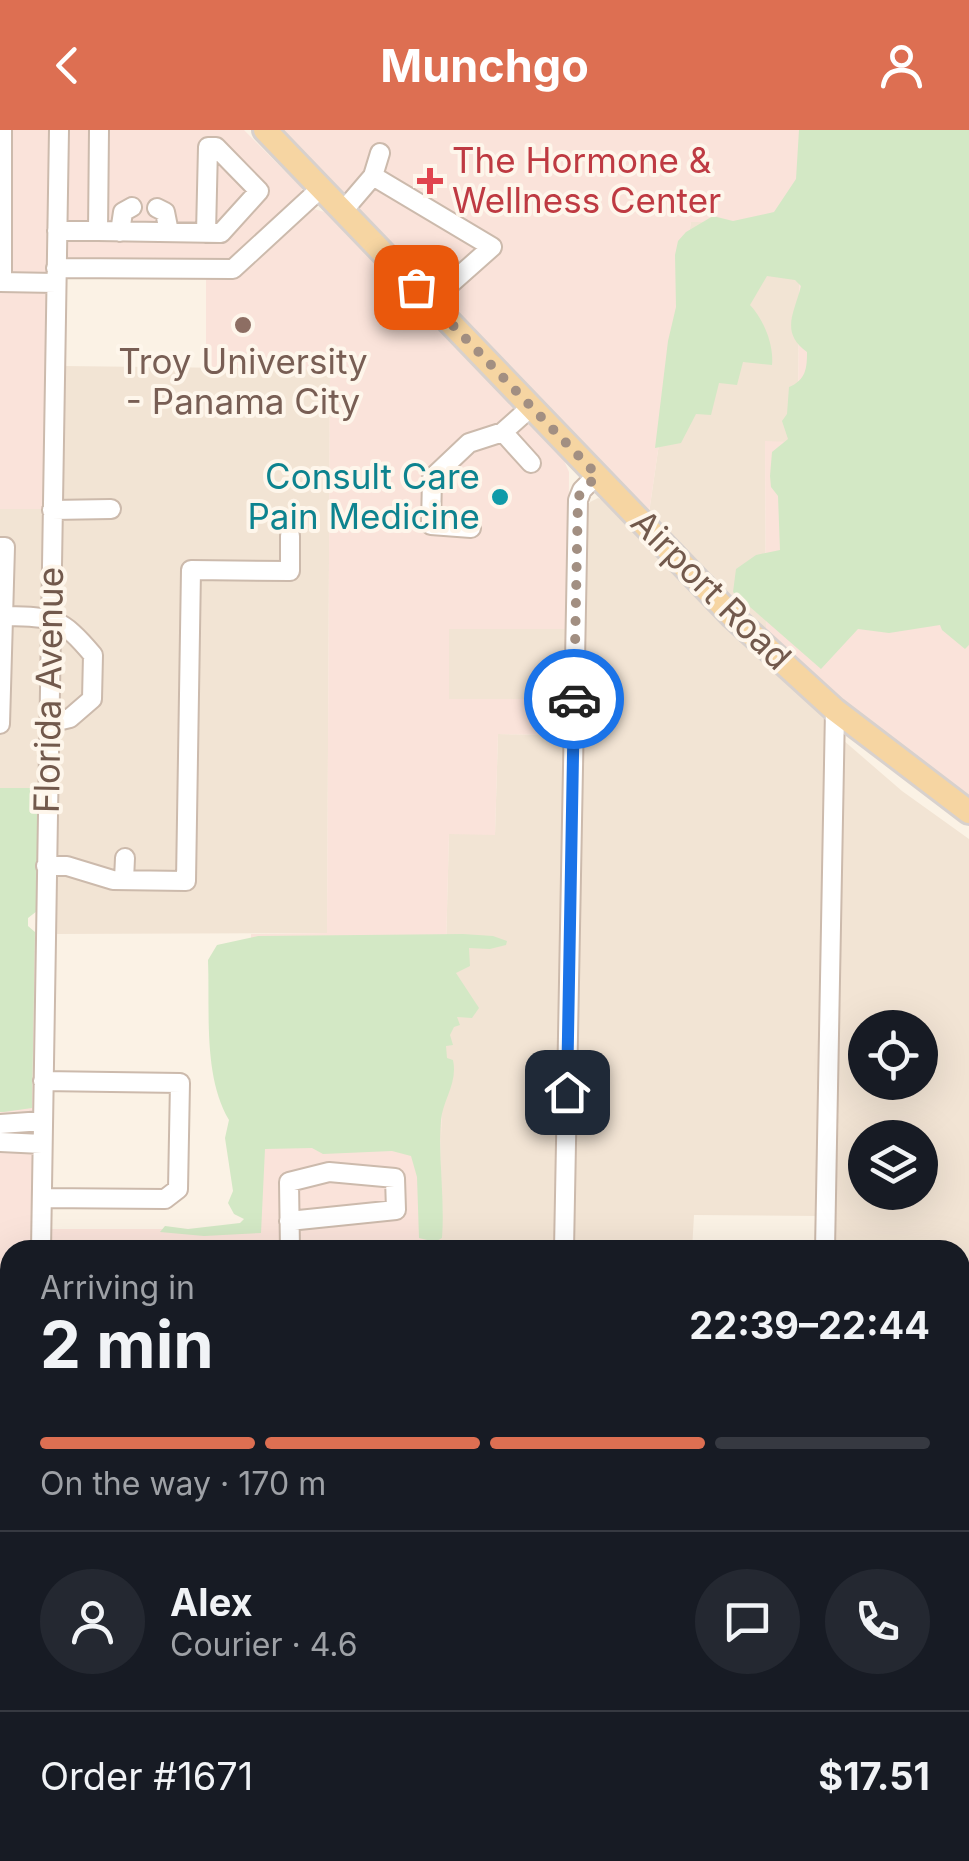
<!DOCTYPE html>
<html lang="en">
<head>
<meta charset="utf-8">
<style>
	:root { --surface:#171b24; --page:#242831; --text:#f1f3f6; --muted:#9ea1a6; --line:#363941; --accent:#dd6f52 }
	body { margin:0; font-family:Inter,sans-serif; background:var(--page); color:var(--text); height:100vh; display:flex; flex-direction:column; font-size:38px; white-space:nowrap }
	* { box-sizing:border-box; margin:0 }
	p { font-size:32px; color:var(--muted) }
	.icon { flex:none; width:55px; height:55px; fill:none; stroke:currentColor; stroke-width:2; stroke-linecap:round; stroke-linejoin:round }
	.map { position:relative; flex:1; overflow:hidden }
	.sheet { position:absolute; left:0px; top:1110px; width:970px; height:622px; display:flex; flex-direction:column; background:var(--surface); border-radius:30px 30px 0 0; box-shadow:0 10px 40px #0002 }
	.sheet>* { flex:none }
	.buttons { position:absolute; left:848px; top:880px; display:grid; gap:20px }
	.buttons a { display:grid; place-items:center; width:90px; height:90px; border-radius:50%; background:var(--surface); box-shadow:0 10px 40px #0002; font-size:50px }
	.pin { position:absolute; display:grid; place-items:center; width:85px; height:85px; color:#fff; margin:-42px; border-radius:20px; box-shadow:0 5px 15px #0006 }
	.courier { position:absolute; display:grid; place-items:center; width:100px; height:100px; margin:-50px; border:8px solid #1a73e8; border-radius:50%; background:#fff; color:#222; box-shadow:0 2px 12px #0007 }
	.head em { font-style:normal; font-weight:700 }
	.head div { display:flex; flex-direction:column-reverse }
	.head { display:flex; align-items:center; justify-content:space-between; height:170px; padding:0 40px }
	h1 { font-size:65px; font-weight:700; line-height:75px }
	.bar { display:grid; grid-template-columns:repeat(4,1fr); gap:15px 10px; align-content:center; height:120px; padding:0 40px }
	.bar i { height:12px; border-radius:8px; background:var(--line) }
	.bar .active { background:var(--accent) }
	.bar p { grid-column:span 4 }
	.line { display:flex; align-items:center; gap:25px; padding:0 40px; border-top:2px solid var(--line) }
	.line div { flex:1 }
	.round { display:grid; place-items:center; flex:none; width:105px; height:105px; border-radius:52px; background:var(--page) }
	header { display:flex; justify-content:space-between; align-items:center; height:130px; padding:0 40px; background:var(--accent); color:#fff; font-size:45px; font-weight:700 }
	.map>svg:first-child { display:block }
	.residential { fill:#f2e4d4; fill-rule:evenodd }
	.commercial { fill:#fae3da }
	.green { fill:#d3e8c5 }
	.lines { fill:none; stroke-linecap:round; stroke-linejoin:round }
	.minor-casing { stroke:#ccbaac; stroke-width:22 }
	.major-casing { stroke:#d8d1cd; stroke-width:28 }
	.highway-casing { stroke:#d8d1cd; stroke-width:32 }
	.minor { stroke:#fff; stroke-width:18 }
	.major { stroke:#f6d5a2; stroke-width:22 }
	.highway { stroke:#f1b4a0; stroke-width:28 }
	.done { stroke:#a28f82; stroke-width:10; stroke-dasharray:0 18 }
	.route { stroke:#1a73e8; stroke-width:12 }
	.health-dot { fill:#e0444e; stroke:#fef6eb; stroke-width:4 }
	.education-dot { fill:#8d6e63; stroke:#fef6eb; stroke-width:4 }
	.culture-dot { fill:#0f9aa8; stroke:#fef6eb; stroke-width:4 }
	.labels { text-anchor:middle; stroke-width:8; stroke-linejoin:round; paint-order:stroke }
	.health-label { font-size:35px; fill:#be3a42; stroke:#fef6eb; text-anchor:start }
	.education-label { font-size:35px; fill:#785e54; stroke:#fef6eb }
	.culture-label { font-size:35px; fill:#0d838f; stroke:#fef6eb; text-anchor:end }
	.street-label { font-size:35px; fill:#72594c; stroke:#fef6eb }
</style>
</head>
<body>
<header><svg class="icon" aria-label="back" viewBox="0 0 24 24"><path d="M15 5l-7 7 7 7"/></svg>Munchgo<svg class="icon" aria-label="person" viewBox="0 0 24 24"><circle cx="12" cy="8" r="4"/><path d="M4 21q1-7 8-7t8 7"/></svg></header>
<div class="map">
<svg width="969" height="1731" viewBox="0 0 969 1731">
	<rect width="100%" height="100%" fill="#fbf2e5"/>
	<!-- residential -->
	<path class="residential" d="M691,91L800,93L798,270L792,312H765L766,501L649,383Z
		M64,236L330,239L327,803L54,804Z
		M598,368L608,373L687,457L822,583L827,593L820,1086L694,1085L692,1120H571L585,380L590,372Z
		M0,379H44L39,658H0Z
		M449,498L568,499L566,569H449Z
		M498,604L566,605L557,1120H438L449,704H495Z
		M843,610L902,661L969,709V1556H960V1120H833ZM865,898H920V952H865ZM865,1008H920V1062H865Z"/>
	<!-- commercial -->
	<path class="commercial" d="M0,0H51L44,379H0Z
		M68,0H244L302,58L301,63L231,129H64Z
		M282,0H969V667L849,575L766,501L765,311L791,312L798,270L800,93L691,92L649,383Z
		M314,79L328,83L420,178L562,326L569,342L568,499H449V569H566V605L498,604L495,705L449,704L438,1120H49V1099H250L251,804L327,803L330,240L206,237V146H234L249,139Z
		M0,808H38L34,1120H10V1694H0Z
		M960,1556H969V1703L960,1702Z"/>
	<!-- green -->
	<path class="green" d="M799,0H969V515L965,519L942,500L940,495L889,503L858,499L821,539L733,462L736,439L756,425L780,420L778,366L771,357L770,346L772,322L788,309L782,291L787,284L789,257C806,250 807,238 807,222C780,202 794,184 801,156L795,150L767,146L750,175C764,190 774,215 772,235L743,232L737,255L719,253L711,285L696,284L681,313L655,318L668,211L676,177L675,125L678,111L686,102L713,86L733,91L774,82L796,49Z
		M0,658H39L37,781L28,788V796L35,802L32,978L4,982H0Z
		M463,804L493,806L507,811L506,815L490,819L469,818L470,836L456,843L479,878L472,888L457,887L460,895L454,897L450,905L453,915L446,916L447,928L453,930C458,953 443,969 441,990C438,1029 445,1069 442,1108L435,1112L419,1108L417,1047L411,1026L392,1021L323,1024L312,1018L265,1019L261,1103L204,1106L160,1102L165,1096L188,1099L240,1093L244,1089L234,1084L228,1073L233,1061L225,1008L229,990C203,946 210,882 208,830L217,815L258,806Z"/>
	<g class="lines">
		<!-- minor casing -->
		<g class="minor-casing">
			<path id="minor" d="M2,0V152
				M99,0L98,101L221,103L259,61L216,17H208L206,103
				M373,46L492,117L430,172
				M157,78L165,82L169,102
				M343,81L373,46L380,23
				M57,101H98
				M120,102L123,82L132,77
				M56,138L233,139L321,58
				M0,152L56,153
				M503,302L531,333
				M52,380L111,379
				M471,398L431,395L432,348L469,313L503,302L531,277
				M0,417H5L0,594
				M5,486C53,487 61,487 93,525L92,569L70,588L49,593
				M46,736H67L113,750L186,751L191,440L290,441V406
				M124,750L125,728
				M0,994L43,991
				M0,1012L42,1014
				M42,1068L165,1069L178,1059L180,953L43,951
				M289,1091L396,1080L395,1048L329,1042L289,1052L290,1120
				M41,1120L59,0
				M564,1120L578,370L582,360L597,345
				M825,1120L835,580
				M0,1269H10
				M0,1333H10
				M0,1527H10
				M0,1556H10
				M449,1722V1731
				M95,1731V1722
				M204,1731V1722"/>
		</g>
		<!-- major casing -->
		<g class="major-casing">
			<path id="major" d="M265,0L733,487L835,580L969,682"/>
		</g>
		<!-- highway casing -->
		<g class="highway-casing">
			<path id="highway" d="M0,1717H10
				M600,1722L969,1725"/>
		</g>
		<!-- minor -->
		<use href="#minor" class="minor"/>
		<!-- major -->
		<use href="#major" class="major"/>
		<!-- highway -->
		<use href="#highway" class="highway"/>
	</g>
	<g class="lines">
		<!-- done -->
		<path class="done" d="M416,157L597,345L578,367L574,569"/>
		<!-- route -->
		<path class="route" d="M567,962L574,569"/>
	</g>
	<!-- markers -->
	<path class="health-dot" d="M425 36h10v10h10v10h-10v10h-10v-10h-10v-10h10z"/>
	<circle class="education-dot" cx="243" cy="195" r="10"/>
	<circle class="culture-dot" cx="500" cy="367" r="10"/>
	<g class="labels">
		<!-- health labels -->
		<g class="health-label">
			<text x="452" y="43">The Hormone &amp;<tspan x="452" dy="40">Wellness Center</tspan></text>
		</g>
		<!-- education labels -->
		<g class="education-label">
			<text x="243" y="244">Troy University<tspan x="243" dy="40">- Panama City</tspan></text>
		</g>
		<!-- culture labels -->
		<g class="culture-label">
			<text x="480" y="359">Consult Care<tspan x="480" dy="40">Pain Medicine</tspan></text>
		</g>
		<!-- street labels -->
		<g class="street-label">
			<text transform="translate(711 460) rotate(45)" y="12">Airport Road</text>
			<text transform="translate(49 560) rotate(-89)" y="12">Florida Avenue</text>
		</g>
	</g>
</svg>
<div class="buttons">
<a><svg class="icon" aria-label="locate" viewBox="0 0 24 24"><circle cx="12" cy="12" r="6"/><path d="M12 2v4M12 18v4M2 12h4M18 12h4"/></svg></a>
<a><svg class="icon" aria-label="layers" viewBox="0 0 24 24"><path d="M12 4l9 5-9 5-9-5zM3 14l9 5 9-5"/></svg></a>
</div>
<div class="pin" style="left:416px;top:157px;background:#ea580c"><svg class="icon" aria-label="bag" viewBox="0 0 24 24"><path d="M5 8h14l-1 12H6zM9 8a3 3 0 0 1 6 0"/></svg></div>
<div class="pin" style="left:567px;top:962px;background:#1f2937"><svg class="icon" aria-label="home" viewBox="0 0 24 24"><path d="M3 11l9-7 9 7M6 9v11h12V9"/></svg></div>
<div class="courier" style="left:574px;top:569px"><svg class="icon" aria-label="car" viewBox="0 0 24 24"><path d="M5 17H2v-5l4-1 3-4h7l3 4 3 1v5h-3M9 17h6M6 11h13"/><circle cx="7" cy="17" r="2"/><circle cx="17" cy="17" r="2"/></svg></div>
<section class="sheet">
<div class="head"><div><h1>2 min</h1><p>Arriving in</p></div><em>22:39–22:44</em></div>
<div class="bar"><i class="active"></i><i class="active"></i><i class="active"></i><i></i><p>On the way · 170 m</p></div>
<div class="line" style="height:180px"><a class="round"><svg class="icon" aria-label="person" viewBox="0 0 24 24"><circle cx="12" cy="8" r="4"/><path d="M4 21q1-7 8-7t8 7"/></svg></a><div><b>Alex</b><p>Courier · 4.6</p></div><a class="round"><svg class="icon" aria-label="chat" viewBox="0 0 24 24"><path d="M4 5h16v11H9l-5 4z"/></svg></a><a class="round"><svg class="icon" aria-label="phone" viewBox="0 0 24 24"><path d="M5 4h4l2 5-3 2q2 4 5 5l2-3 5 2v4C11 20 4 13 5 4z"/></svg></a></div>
<div class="line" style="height:130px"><div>Order #1671</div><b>$17.51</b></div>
</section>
</div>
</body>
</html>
